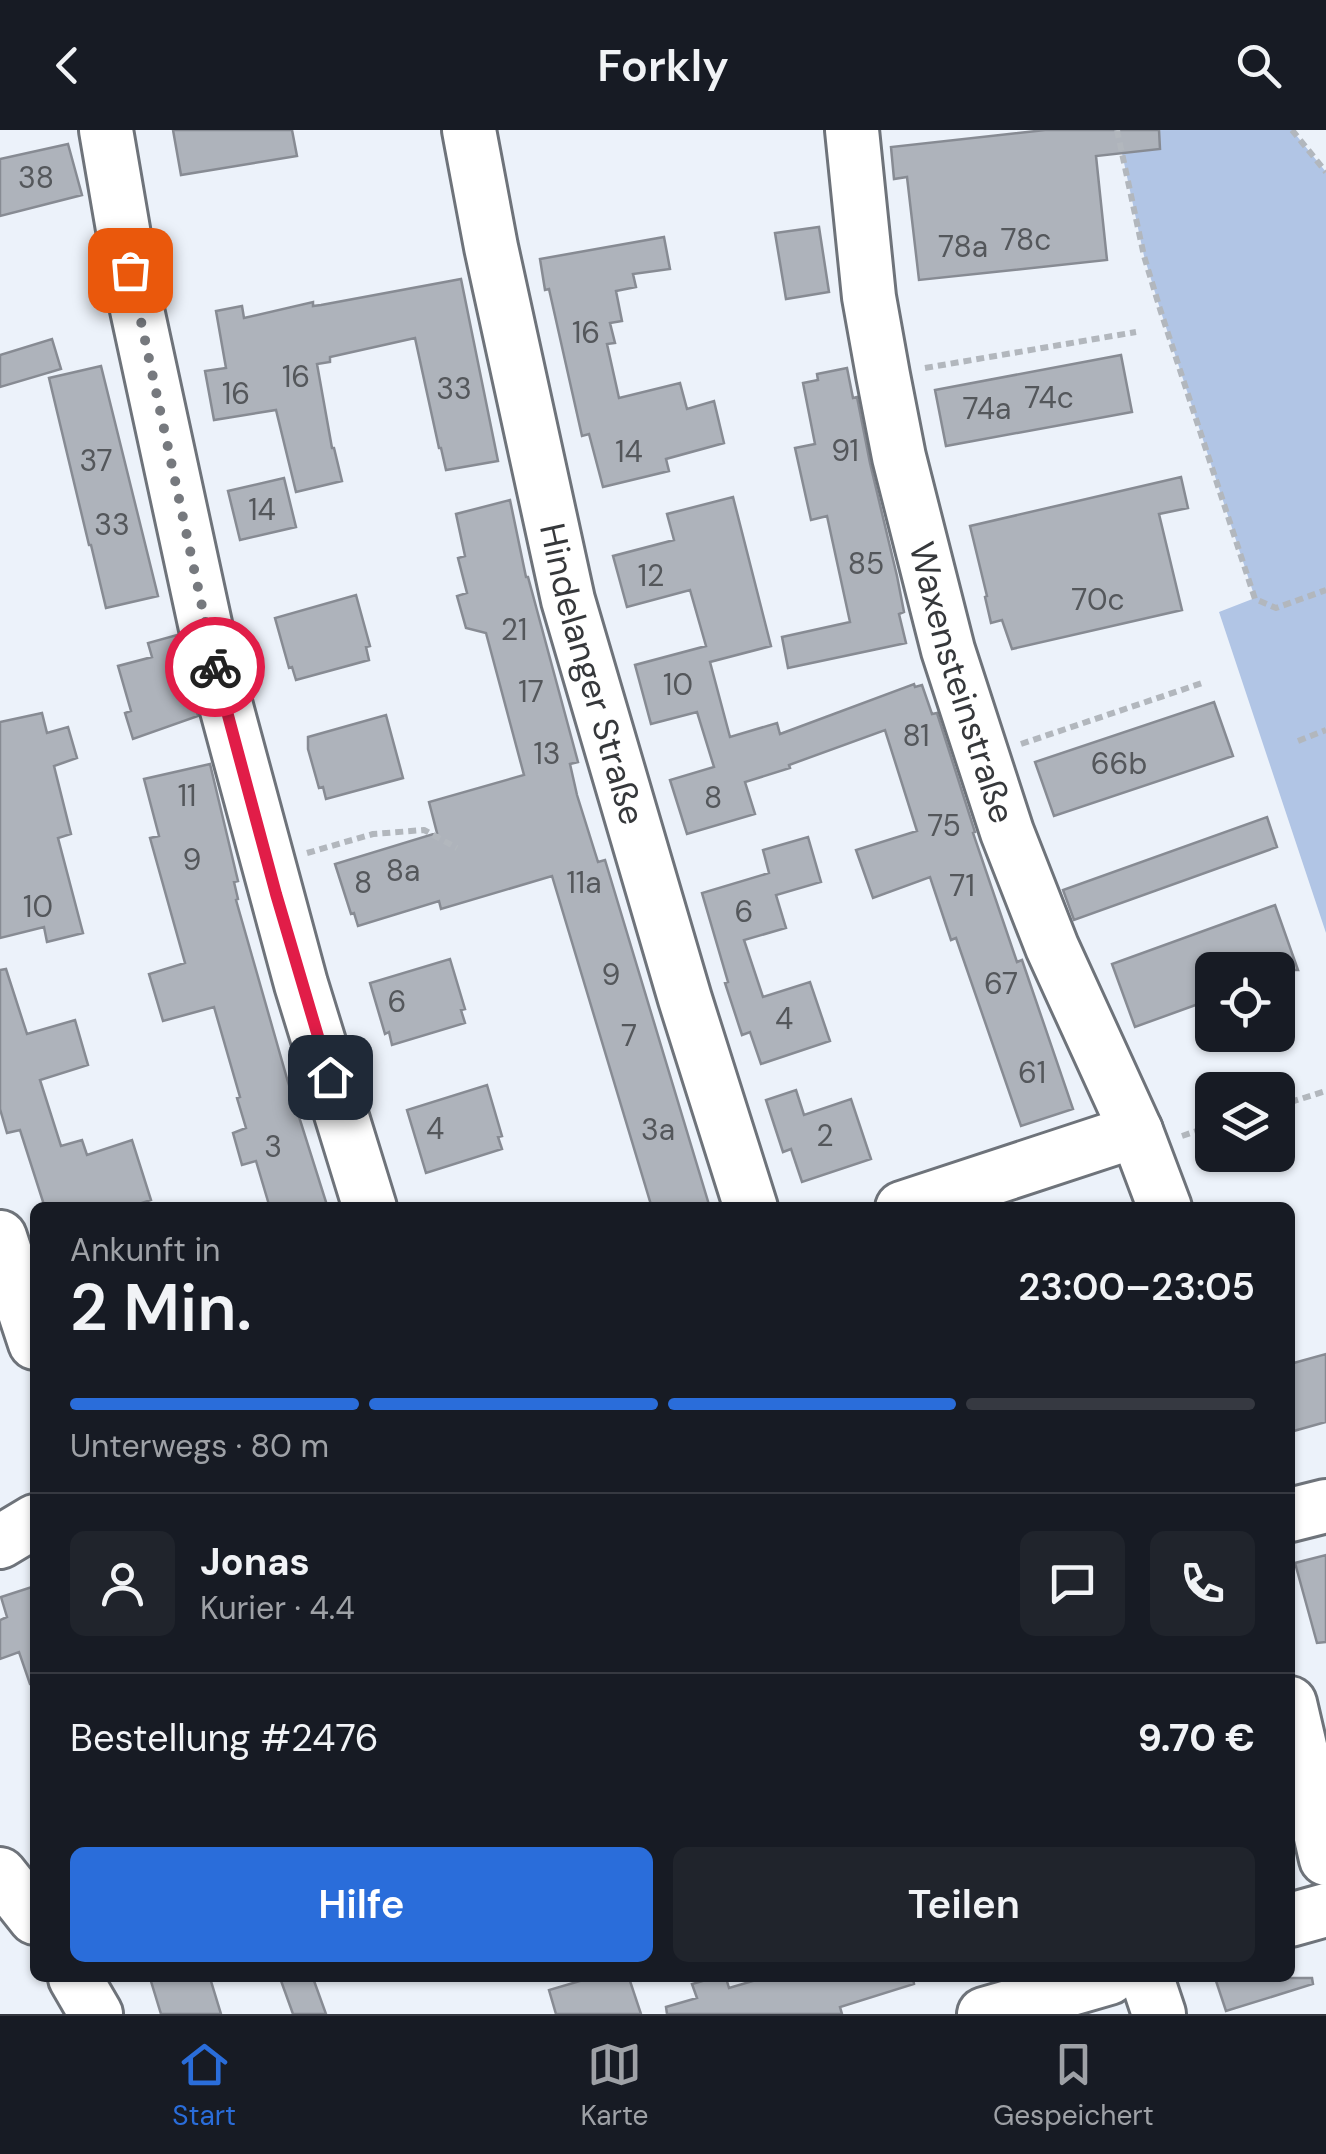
<!DOCTYPE html>
<html lang="de">
<head>
<meta charset="utf-8">
<style>
	:root { --surface:#171b24; --page:#20242c; --text:#f1f3f6; --muted:#9ea1a6; --line:#363941; --accent:#2a6dda }
	body { margin:0; font-family:"DM Sans",sans-serif; background:var(--page); color:var(--text); height:100vh; display:flex; flex-direction:column; font-size:38px; white-space:nowrap }
	* { box-sizing:border-box; margin:0 }
	p { font-size:32px; color:var(--muted) }
	.icon { flex:none; width:55px; height:55px; fill:none; stroke:currentColor; stroke-width:2; stroke-linecap:round; stroke-linejoin:round }
	.map { position:relative; flex:1; overflow:hidden }
	.drawer { position:absolute; left:30px; top:1072px; width:1265px; height:780px; display:flex; flex-direction:column; background:var(--surface); border-radius:15px; box-shadow:0 2px 8px #0004 }
	.drawer>* { flex:none }
	.buttons { position:absolute; left:1195px; top:822px; display:grid; gap:20px }
	.buttons a { display:grid; place-items:center; width:100px; height:100px; border-radius:15px; background:var(--surface); box-shadow:0 2px 8px #0004; font-size:50px }
	.pin { position:absolute; display:grid; place-items:center; width:85px; height:85px; color:#fff; margin:-42px; border-radius:20px; box-shadow:0 5px 15px #0006 }
	.courier { position:absolute; display:grid; place-items:center; width:100px; height:100px; margin:-50px; border:8px solid #e11d48; border-radius:50%; background:#fff; color:#222; box-shadow:0 2px 12px #0007 }
	.head em { font-style:normal; font-weight:600 }
	.head div { display:flex; flex-direction:column-reverse }
	.head { display:flex; align-items:center; justify-content:space-between; height:170px; padding:0 40px }
	h1 { font-size:65px; font-weight:600; line-height:75px }
	.bar { display:grid; grid-template-columns:repeat(4,1fr); gap:15px 10px; align-content:center; height:120px; padding:0 40px }
	.bar i { height:12px; border-radius:8px; background:var(--line) }
	.bar .current { background:var(--accent) }
	.bar p { grid-column:span 4 }
	.line { display:flex; align-items:center; gap:25px; padding:0 40px; border-top:2px solid var(--line) }
	.line div { flex:1 }
	.round { display:grid; place-items:center; flex:none; width:105px; height:105px; border-radius:15px; background:var(--page) }
	.primary-button { display:flex; gap:20px; margin-top:auto; padding:20px 40px }
	.primary-button a { flex:1; height:115px; border-radius:15px; background:var(--accent); color:#fff; font-size:40px; font-weight:600; line-height:115px; text-align:center }
	.primary-button a+a { background:var(--page); color:var(--text) }
	header { display:flex; justify-content:space-between; align-items:center; height:130px; padding:0 40px; background:var(--surface); font-size:45px; font-weight:600 }
	.dock { display:flex; justify-content:space-around; align-items:center; height:140px; border-top:2px solid var(--line); background:var(--surface); font-size:28px; color:var(--muted) }
	.dock a { display:grid; justify-items:center; gap:5px }
	.dock .current { color:var(--accent) }
	.map>svg:first-child { display:block }
	.green { fill:#b1c5e5 }
	.building { fill:#aeb3bb; stroke:#878b93; stroke-width:2.5 }
	.lines { fill:none; stroke-linecap:round; stroke-linejoin:round }
	.minor-casing { stroke:#6e737a; stroke-width:58 }
	.path { stroke:#b2b7bd; stroke-width:6; stroke-dasharray:8 5; stroke-linecap:butt }
	.minor { stroke:#fff; stroke-width:52 }
	.done { stroke:#76797e; stroke-width:10; stroke-dasharray:0 18 }
	.route { stroke:#e11d48; stroke-width:12 }
	.labels { text-anchor:middle; stroke-width:9; stroke-linejoin:round; paint-order:stroke }
	.number-label { font-size:30px; fill:#54575b }
	.street-label { font-size:35px; fill:#36383b; stroke:#fff }
</style>
</head>
<body>
<header><svg class="icon" aria-label="back" viewBox="0 0 24 24"><path d="M15 5l-7 7 7 7"/></svg>Forkly<svg class="icon" aria-label="search" viewBox="0 0 24 24"><circle cx="10" cy="10" r="6"/><path d="M15 15l6 6"/></svg></header>
<div class="map">
<svg width="1326" height="1884" viewBox="0 0 1326 1884">
	<rect width="100%" height="100%" fill="#ecf2fa"/>
	<!-- green -->
	<path class="green" d="M1117,0H1292L1326,42V803L1219,482L1255,468L1160,179L1144,126Z"/>
	<!-- building -->
	<path class="building" d="M173,0H292L297,26L181,45Z
		M1045,0H1159L1160,19L1096,26L1107,130L919,150L907,47L894,49L891,17Z
		M68,14L82,65L0,86V29Z
		M819,97L829,162L786,169L775,103Z
		M664,107L670,139L633,144L636,157L616,161L622,191L610,193L615,213L607,214L619,268L680,253L687,279L714,271L724,313L666,329L669,341L603,357L589,304L582,306L549,159L545,160L540,129Z
		M461,149L498,331L446,340L441,318H439L415,208L330,227V232L317,234L332,318H334L342,351L296,362L276,280L214,290L205,241L226,238L216,181L242,176L244,188L313,172V176L321,175Z
		M52,209L61,239L0,257V225Z
		M1121,225L1132,282L946,316L935,260Z
		M101,236L158,466L106,478L91,415H89L49,248Z
		M847,238L853,268L857,267L870,333L897,446L904,482L899,484L906,513L788,538L782,507L850,492L827,386L811,390L795,318L815,314L803,253L818,250L817,244Z
		M1181,347L1188,378L1159,384L1182,480L1012,519L1002,490L991,493L985,467L987,466L970,396Z
		M284,348L296,397L240,410L228,361Z
		M733,367L771,516L710,532L730,607L777,593L780,604L914,554L915,557L922,555L932,584L937,583L975,702L973,703L1017,832L1022,830L1073,979L1021,996L956,808L951,810L930,747L873,768L856,720L917,701L885,600L789,635L790,638L745,652L755,684L687,704L670,650L714,637L697,582L651,594L635,535L706,516L690,460L627,477L613,426L674,410L667,384Z
		M510,370L526,447H528L578,632L570,634L577,665L598,732L605,730L710,1078H652L552,746L441,779L439,771L358,796L354,783L351,784L335,734L437,703L429,672L524,645L486,503L466,498L457,466L467,463L458,428L465,426L456,384Z
		M356,465L370,516L366,517L369,530L296,550L292,537L289,538L275,488Z
		M177,505L198,586L133,609L125,583L131,581L118,536L152,527L148,513Z
		M1214,572L1233,626L1054,686L1035,632Z
		M42,583L47,603L68,597L77,628L54,636L71,704L58,708L83,803L47,812L44,797L0,808V592Z
		M386,585L403,648L326,669L323,657L319,658L308,619V607Z
		M210,634L238,751L234,752L238,769L236,770L288,952L326,1072L310,1078H270L256,1031L242,1035L233,1003L246,998L237,968L240,967L214,877L163,891L149,844L185,833L150,708L159,706L144,649Z
		M1267,687L1277,717L1074,790L1063,760Z
		M808,707L821,752L776,765L786,798L744,810L763,867L810,852L830,911L761,934L750,902L742,905L725,853L728,852L702,763L769,743L763,720Z
		M1275,775L1298,840H1212V869L1135,897L1112,834Z
		M450,829L465,879L461,880L465,893L392,915L389,902L385,904L370,853Z
		M6,839L27,904L75,890L88,935L40,950L61,1016L82,1010L87,1025L132,1010L151,1070L127,1078H45L20,1000L7,1003L0,979V840Z
		M487,955L502,1006L498,1007L502,1019L426,1043L407,980Z
		M796,960L804,985L851,969L871,1029L802,1052L791,1019L783,1022L766,970Z
		M1326,1224V1292L1290,1302V1234Z
		M1326,1425V1512L1317,1513L1295,1433Z
		M35,1456V1554H30L19,1522L0,1529V1490L7,1487L1,1467Z
		M150,1848H210L221,1884H161Z
		M280,1848H313L326,1884H293Z
		M590,1848H629L641,1884H556L549,1860Z
		M713,1848H726L729,1858L763,1848H913L914,1854L840,1877L842,1884H667L666,1877L697,1868L692,1854Z
		M1215,1848H1312L1313,1854L1226,1881Z"/>
	<g class="lines">
		<!-- minor casing -->
		<g class="minor-casing">
			<g id="minor">
				<path d="M106,0L136,175L210,517L301,854L370,1078"/>
				<path id="s1" d="M469,0L491,117L568,470L685,869L751,1078"/>
				<path id="s2" d="M852,0L869,167L883,245L899,327L948,520L1007,702L1052,817L1136,1001L1165,1078"/>
				<path d="M902,1078L1136,1001"/>
				<path d="M0,1107L35,1213"/>
				<path d="M1290,1385L1326,1376"/>
				<path d="M0,1412L35,1391"/>
				<path d="M1290,1573L1326,1729"/>
				<path d="M0,1744L35,1788"/>
				<path d="M1290,1790L1326,1780"/>
				<path d="M75,1848L96,1884"/>
				<path d="M1147,1848L1159,1884"/>
				<path d="M984,1884L1109,1848"/>
			</g>
		</g>
		<!-- path -->
		<path class="path" d="M1117,0L1144,126L1160,179L1255,469L1276,478L1326,460
			M1292,0L1326,42
			M925,238L1136,202
			M1298,611L1326,600
			M1021,614L1205,552
			M307,723L373,704L424,700L457,718
			M1278,976L1326,961
			M1182,1006L1212,996"/>
		<!-- minor -->
		<use href="#minor" class="minor"/>
	</g>
	<g class="lines">
		<!-- done -->
		<path class="done" d="M130,140L215,537"/>
		<!-- route -->
		<path class="route" d="M215,537L276,764L330,947"/>
	</g>
	<g class="labels">
		<!-- number labels -->
		<g class="number-label">
			<text x="36" y="58">38</text>
			<text x="1026" y="120">78c</text>
			<text x="963" y="127">78a</text>
			<text x="586" y="213">16</text>
			<text x="296" y="257">16</text>
			<text x="454" y="269">33</text>
			<text x="236" y="274">16</text>
			<text x="1049" y="278">74c</text>
			<text x="987" y="289">74a</text>
			<text x="845" y="331">91</text>
			<text x="629" y="332">14</text>
			<text x="96" y="341">37</text>
			<text x="262" y="390">14</text>
			<text x="112" y="405">33</text>
			<text x="866" y="444">85</text>
			<text x="651" y="456">12</text>
			<text x="1098" y="480">70c</text>
			<text x="514" y="510">21</text>
			<text x="678" y="565">10</text>
			<text x="531" y="572">17</text>
			<text x="916" y="616">81</text>
			<text x="547" y="634">13</text>
			<text x="1119" y="644">66b</text>
			<text x="187" y="676">11</text>
			<text x="713" y="678">8</text>
			<text x="944" y="706">75</text>
			<text x="192" y="740">9</text>
			<text x="403" y="751">8a</text>
			<text x="363" y="763">8</text>
			<text x="584" y="763">11a</text>
			<text x="962" y="766">71</text>
			<text x="38" y="787">10</text>
			<text x="744" y="792">6</text>
			<text x="611" y="855">9</text>
			<text x="1001" y="864">67</text>
			<text x="397" y="882">6</text>
			<text x="784" y="899">4</text>
			<text x="629" y="916">7</text>
			<text x="1032" y="953">61</text>
			<text x="435" y="1009">4</text>
			<text x="658" y="1010">3a</text>
			<text x="825" y="1016">2</text>
			<text x="273" y="1027">3</text>
		</g>
		<!-- street labels -->
		<g class="street-label">
			<text dy="12" stroke="none"><textPath href="#s1" startOffset="558">Hindelanger Straße</textPath></text>
			<text dy="12" stroke="none"><textPath href="#s2" startOffset="565">Waxensteinstraße</textPath></text>
		</g>
	</g>
</svg>
<div class="buttons">
<a><svg class="icon" aria-label="locate" viewBox="0 0 24 24"><circle cx="12" cy="12" r="6"/><path d="M12 2v4M12 18v4M2 12h4M18 12h4"/></svg></a>
<a><svg class="icon" aria-label="layers" viewBox="0 0 24 24"><path d="M12 4l9 5-9 5-9-5zM3 14l9 5 9-5"/></svg></a>
</div>
<div class="pin" style="left:130px;top:140px;background:#ea580c"><svg class="icon" aria-label="bag" viewBox="0 0 24 24"><path d="M5 8h14l-1 12H6zM9 8a3 3 0 0 1 6 0"/></svg></div>
<div class="pin" style="left:330px;top:947px;background:#1f2937"><svg class="icon" aria-label="home" viewBox="0 0 24 24"><path d="M3 11l9-7 9 7M6 9v11h12V9"/></svg></div>
<div class="courier" style="left:215px;top:537px"><svg class="icon" aria-label="bike" viewBox="0 0 24 24"><circle cx="6" cy="16" r="4"/><circle cx="18" cy="16" r="4"/><path d="M6 16l4-8h5l3 8M10 8l3 8H6M13 5h3"/></svg></div>
<section class="drawer">
<div class="head"><div><h1>2 Min.</h1><p>Ankunft in</p></div><em>23:00–23:05</em></div>
<div class="bar"><i class="current"></i><i class="current"></i><i class="current"></i><i></i><p>Unterwegs · 80 m</p></div>
<div class="line" style="height:180px"><a class="round"><svg class="icon" aria-label="person" viewBox="0 0 24 24"><circle cx="12" cy="8" r="4"/><path d="M4 21q1-7 8-7t8 7"/></svg></a><div><b>Jonas</b><p>Kurier · 4.4</p></div><a class="round"><svg class="icon" aria-label="chat" viewBox="0 0 24 24"><path d="M4 5h16v11H9l-5 4z"/></svg></a><a class="round"><svg class="icon" aria-label="phone" viewBox="0 0 24 24"><path d="M5 4h4l2 5-3 2q2 4 5 5l2-3 5 2v4C11 20 4 13 5 4z"/></svg></a></div>
<div class="line" style="height:130px"><div>Bestellung #2476</div><b>9.70 €</b></div>
<div class="primary-button"><a>Hilfe</a><a>Teilen</a></div>
</section>
</div>
<nav class="dock">
<a class="current"><svg class="icon" aria-label="home" viewBox="0 0 24 24"><path d="M3 11l9-7 9 7M6 9v11h12V9"/></svg>Start</a>
<a><svg class="icon" aria-label="map" viewBox="0 0 24 24"><path d="M3 6l6-2 6 2 6-2v14l-6 2-6-2-6 2zM9 4v14M15 6v14"/></svg>Karte</a>
<a><svg class="icon" aria-label="saved" viewBox="0 0 24 24"><path d="M7 4h10v16l-5-4-5 4z"/></svg>Gespeichert</a>
</nav>
</body>
</html>
